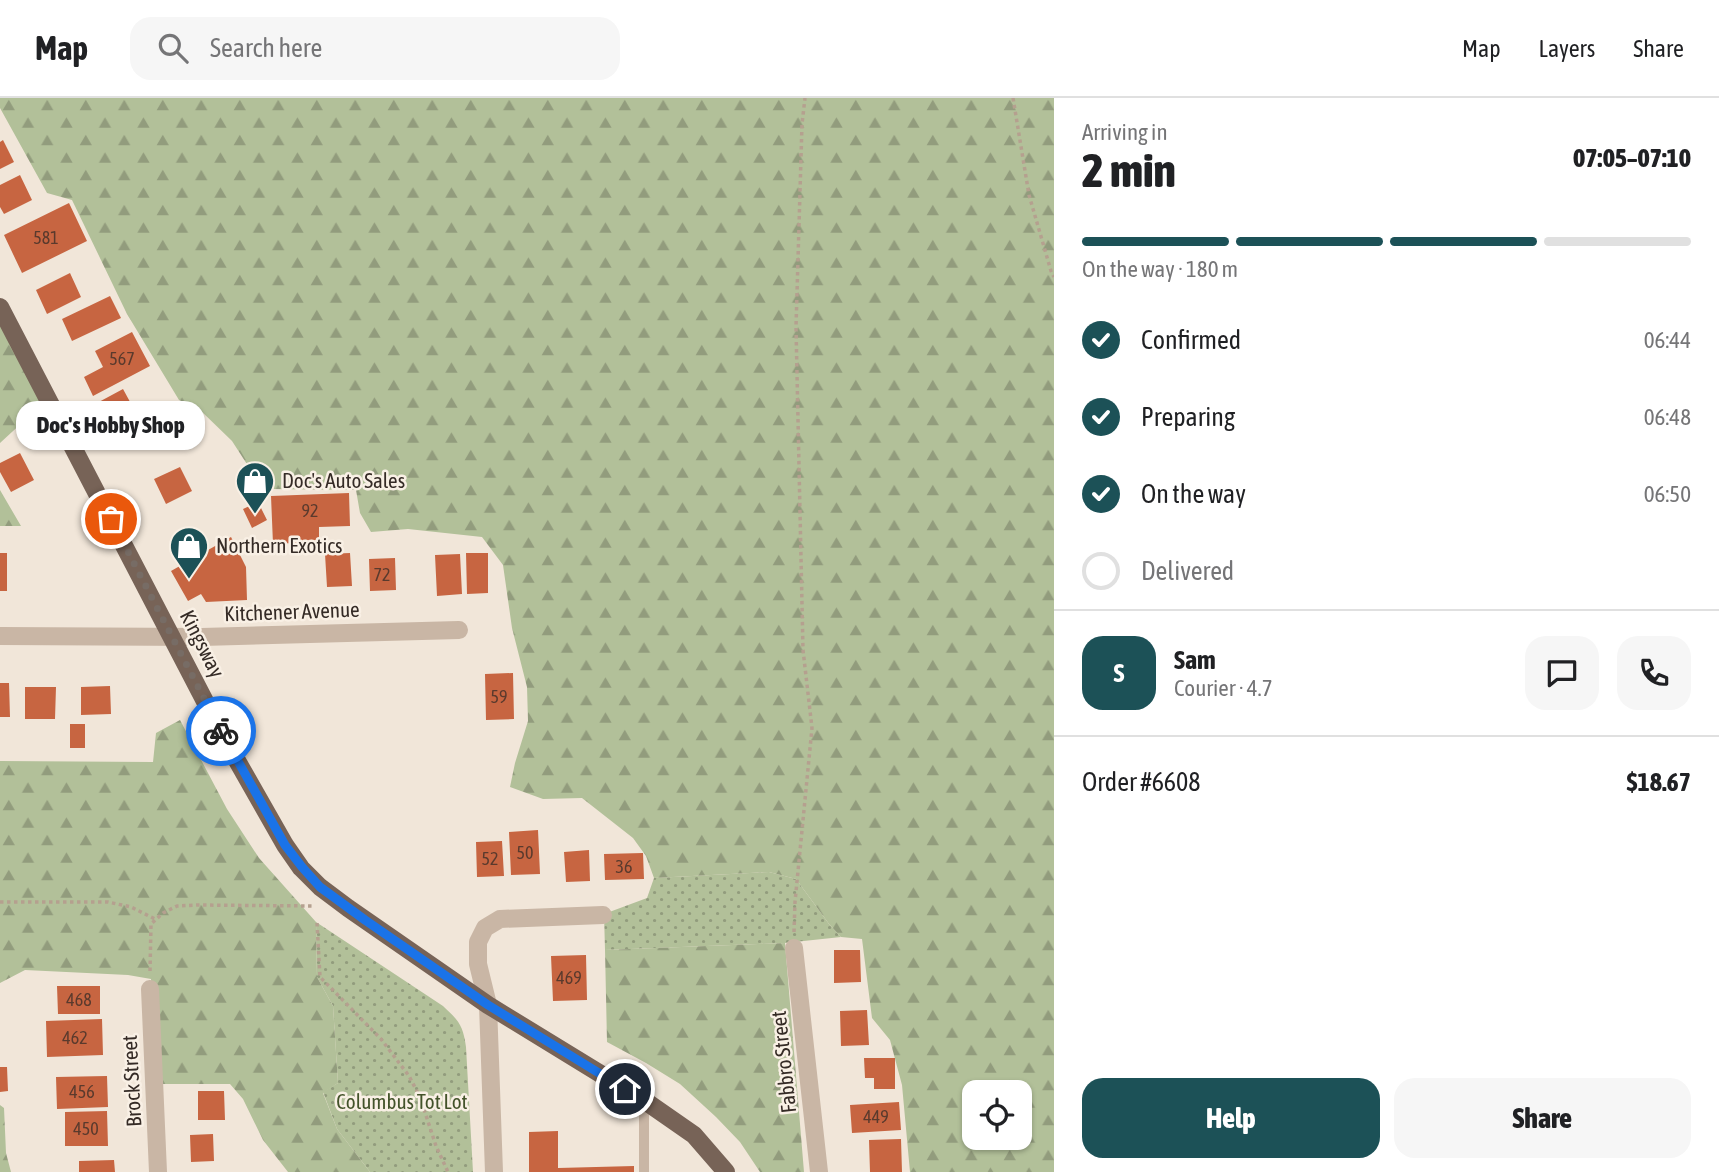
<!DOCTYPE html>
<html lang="en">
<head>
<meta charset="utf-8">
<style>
	:root { --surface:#fff; --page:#f6f6f6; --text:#202124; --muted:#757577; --line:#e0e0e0; --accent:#1c5157 }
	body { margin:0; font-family:"Asap Condensed",sans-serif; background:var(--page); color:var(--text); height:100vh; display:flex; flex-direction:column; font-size:26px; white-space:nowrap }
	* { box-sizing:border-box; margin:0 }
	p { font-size:23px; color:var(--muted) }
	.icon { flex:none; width:38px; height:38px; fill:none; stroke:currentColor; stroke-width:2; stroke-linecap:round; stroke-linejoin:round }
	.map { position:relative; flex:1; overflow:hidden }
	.drawer { display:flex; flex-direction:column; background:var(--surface); width:665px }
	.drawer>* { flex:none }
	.fabs { position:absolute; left:962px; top:982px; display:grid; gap:14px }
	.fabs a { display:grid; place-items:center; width:70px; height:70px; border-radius:14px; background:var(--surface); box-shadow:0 2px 5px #0004; font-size:35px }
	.pin { position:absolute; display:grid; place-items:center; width:60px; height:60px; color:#fff; margin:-30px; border:4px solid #fff; border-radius:50%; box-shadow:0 2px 7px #0007 }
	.courier { position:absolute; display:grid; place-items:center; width:70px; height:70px; margin:-35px; border:5px solid #1a73e8; border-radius:50%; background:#fff; color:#222; box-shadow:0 2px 9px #0007 }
	.bubble { position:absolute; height:49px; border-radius:21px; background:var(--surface); box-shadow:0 2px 5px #0004; font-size:23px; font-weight:800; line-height:49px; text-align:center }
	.headline em { font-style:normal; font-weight:800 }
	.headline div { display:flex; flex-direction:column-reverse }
	.headline { display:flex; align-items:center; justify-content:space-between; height:119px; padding:0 28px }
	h1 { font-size:46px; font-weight:800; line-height:52px }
	.bar { display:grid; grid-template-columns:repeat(4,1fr); gap:10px 7px; align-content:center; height:84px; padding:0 28px }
	.bar i { height:9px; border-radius:5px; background:var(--line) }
	.bar .on { background:var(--accent) }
	.bar p { grid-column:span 4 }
	.line { display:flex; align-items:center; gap:18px; padding:0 28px; border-top:2px solid var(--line) }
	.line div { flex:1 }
	.round { display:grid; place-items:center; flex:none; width:74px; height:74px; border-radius:21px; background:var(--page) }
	ol { padding:0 28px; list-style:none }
	li { display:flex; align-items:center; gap:21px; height:77px }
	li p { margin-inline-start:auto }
	li .icon { padding:7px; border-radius:50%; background:var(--accent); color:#fff; stroke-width:4 }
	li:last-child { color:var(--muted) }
	li i { width:38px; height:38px; border:4px solid var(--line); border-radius:50% }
	.action { display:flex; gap:14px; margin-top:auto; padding:14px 28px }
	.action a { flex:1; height:80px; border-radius:21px; background:var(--accent); color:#fff; font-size:28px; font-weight:800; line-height:80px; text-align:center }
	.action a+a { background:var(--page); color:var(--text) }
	header { display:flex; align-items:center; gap:42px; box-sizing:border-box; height:98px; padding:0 35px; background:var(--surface); border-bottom:2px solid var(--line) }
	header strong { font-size:33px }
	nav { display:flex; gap:38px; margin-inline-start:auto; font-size:24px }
	.search { width:490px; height:63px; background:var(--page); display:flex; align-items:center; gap:18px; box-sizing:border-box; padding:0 24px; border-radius:21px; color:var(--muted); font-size:26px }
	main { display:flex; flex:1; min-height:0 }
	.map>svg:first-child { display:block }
	.green { fill:url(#green-dots) }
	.forest { fill:url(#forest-firs); fill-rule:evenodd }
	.building { fill:#c76541 }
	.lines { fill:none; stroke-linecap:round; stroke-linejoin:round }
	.path { stroke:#b5a08f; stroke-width:3.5; stroke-dasharray:3.5 3.5; stroke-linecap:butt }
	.service { stroke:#c9b6a5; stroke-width:10 }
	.minor { stroke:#c9b6a5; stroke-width:18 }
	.primary { stroke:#776357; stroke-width:18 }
	.done { stroke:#776c65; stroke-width:7; stroke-dasharray:0 12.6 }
	.route { stroke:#1a73e8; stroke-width:9 }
	.labels { text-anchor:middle; stroke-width:5; stroke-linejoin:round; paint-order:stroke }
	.number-label { font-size:18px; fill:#5a3a2d }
	.poi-label { font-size:21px; fill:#352b26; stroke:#f9f0e5; text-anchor:start }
	.street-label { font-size:21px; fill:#352b26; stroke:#f9f0e5 }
	.park-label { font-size:21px; fill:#43532a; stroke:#f9f0e5 }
</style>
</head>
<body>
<header>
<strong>Map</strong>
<div class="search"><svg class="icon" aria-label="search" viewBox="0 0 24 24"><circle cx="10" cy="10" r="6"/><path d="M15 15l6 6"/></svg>Search here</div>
<nav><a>Map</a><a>Layers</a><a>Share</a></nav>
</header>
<main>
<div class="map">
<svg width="1054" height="1074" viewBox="0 0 1054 1074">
	<defs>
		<pattern id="green-dots" width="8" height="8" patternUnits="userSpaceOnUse" patternTransform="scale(1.75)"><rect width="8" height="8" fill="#b2c099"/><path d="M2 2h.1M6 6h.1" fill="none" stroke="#929c7d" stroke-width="1.8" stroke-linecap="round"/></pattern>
		<pattern id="forest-firs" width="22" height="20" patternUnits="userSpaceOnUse" patternTransform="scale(1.75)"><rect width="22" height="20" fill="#b2c099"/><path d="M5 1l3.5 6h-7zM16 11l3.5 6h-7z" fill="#929c7d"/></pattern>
	</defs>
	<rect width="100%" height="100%" fill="#f1e6d9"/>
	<!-- green -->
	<path class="green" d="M769,774L796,781L829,826L841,839L785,845L605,852L604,816L647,800L654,780Z
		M316,824L443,908C459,923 463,927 466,949L473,1074H370L337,1031L323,994L338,985L333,908L317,879Z"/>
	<!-- forest -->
	<path class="forest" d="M0,0H1054V1074H910L902,987L890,942L872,920L862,841L841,839L829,826L796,781L769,774L654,780L646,758L633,740L582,700L543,701L510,689L515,665L528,623L527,589L512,530L503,467L482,439L408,431L371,434L360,415L356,392L271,391L254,377L232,343L199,311L179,302L127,216L72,102L47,95L0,10ZM975,994H1020V1040H975Z
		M0,205L50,299L0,345Z
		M0,392L21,428H0Z
		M180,622L227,711L259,760L316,824L317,879L333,908L338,985L323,995L337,1031L370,1074H288L263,1042L243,1001L230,986H156L151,881L128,877L25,872L0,885V663L153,664L156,635Z
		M785,845L804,1074H760L740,1044L716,1019L680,986L646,965L607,944L605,852Z
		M0,1007L4,1010L6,1055L11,1074H0Z"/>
	<!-- building -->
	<path class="building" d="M3,42L14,64L0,71V44Z
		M20,77L32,102L4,116L0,109V87Z
		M69,105L87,143L22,175L4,137Z
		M70,175L81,199L47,216L36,192Z
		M110,198L121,220L72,243L62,221Z
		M132,234L150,268L93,298L84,279L103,269L95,253Z
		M123,291L135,313L109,327L97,305Z
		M20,355L34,382L11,394L0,374V365Z
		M180,369L192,393L166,406L154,381Z
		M349,395L350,428L319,429V444L273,446L271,398Z
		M258,404L267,422L252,430L243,411Z
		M231,439L246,469L247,502L206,504L201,496L188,503L171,473Z
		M0,455H7V493H0Z
		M350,455L352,488L327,489L325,456Z
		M466,455H488V495L467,496Z
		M460,456L462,496L437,498L435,457Z
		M395,460L396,492L370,493L369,461Z
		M513,575L514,621L486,622L485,576Z
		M0,585H9L10,619H0Z
		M110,588L111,616L81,617V589Z
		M25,589H56L55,621H25Z
		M70,626H85V650H70Z
		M538,732L540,776L511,777L509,734Z
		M502,743L504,778L477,779L476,744Z
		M589,752L590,783L566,784L564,754Z
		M643,755L644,781L605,782L604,756Z
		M834,852H860L861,884L834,885Z
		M586,857L587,902L553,903L551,858Z
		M57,888H100V916H58Z
		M867,912L869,947L841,948L840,913Z
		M102,921L103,957L47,959L46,923Z
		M864,960H895V991H874V980H865Z
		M0,969H7L8,993L0,994Z
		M107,978L108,1009L57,1011L56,979Z
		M198,993H224L225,1022H198Z
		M899,1004L901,1032L852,1035L850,1007Z
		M107,1013L108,1048H65V1014Z
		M558,1033V1070L634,1068V1074H529V1034Z
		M213,1036L214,1063L191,1064L190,1037Z
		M901,1041L902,1074H870L869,1042Z
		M114,1062L115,1074H79V1063Z"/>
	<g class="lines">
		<!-- path -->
		<path class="path" d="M1013,0L1029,97L1051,173L1054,179
			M0,804H108L131,809L155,821
			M317,825L320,879L381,941L409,978L420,999L436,1048L448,1074
			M794,834L795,804L812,630L803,552L796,229L802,26L805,0
			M150,873L151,826L163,815L177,808L197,807L314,808"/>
		<!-- service -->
		<path class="service" d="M644,1002V1074"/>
		<!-- minor -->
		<path class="minor" d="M0,538L202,539L459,532
			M794,850L819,1074
			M150,891L158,1074
			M494,1074L488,907L478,866V844L485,830L500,821L603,817"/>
		<!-- primary -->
		<path class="primary" d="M0,209L223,638L285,747L301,770L320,789L348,810L488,907L648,1005L694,1037L726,1074"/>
	</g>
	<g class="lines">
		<!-- done -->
		<path class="done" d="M111,421L221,633"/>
		<!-- route -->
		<path class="route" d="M221,633L285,747L302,769L320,789L365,822L488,907L625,991"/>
	</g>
	<!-- icons -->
	<defs>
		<g id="shop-pin" transform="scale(2.0125)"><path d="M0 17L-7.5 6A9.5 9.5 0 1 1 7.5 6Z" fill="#1c5157" stroke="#f9f0e5"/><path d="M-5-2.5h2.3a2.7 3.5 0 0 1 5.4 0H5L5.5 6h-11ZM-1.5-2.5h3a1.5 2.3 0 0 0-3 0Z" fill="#fff"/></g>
	</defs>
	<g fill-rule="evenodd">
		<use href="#shop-pin" x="255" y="383"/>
		<use href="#shop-pin" x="189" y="448"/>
	</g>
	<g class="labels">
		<!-- number labels -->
		<g class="number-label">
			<text x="46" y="146">581</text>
			<text x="122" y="267">567</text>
			<text x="310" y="419">92</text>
			<text x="382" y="483">72</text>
			<text x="499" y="605">59</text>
			<text x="525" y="761">50</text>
			<text x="490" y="767">52</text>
			<text x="624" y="775">36</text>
			<text x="569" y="886">469</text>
			<text x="79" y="908">468</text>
			<text x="75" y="946">462</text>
			<text x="82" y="1000">456</text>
			<text x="876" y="1025">449</text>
			<text x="86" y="1037">450</text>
		</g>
		<!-- poi labels -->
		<g class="poi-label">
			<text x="282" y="390">Doc's Auto Sales</text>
			<text x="216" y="455">Northern Exotics</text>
		</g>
		<!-- street labels -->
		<g class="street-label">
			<text transform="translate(292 514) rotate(-2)" y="7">Kitchener Avenue</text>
			<text transform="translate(202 546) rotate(63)" y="7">Kingsway</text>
			<text transform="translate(784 964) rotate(-96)" y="7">Fabbro Street</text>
			<text transform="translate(132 983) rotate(-93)" y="7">Brock Street</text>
		</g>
		<!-- park labels -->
		<g class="park-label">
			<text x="402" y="1011">Columbus Tot Lot</text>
		</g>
	</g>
</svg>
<div class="fabs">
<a><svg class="icon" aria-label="locate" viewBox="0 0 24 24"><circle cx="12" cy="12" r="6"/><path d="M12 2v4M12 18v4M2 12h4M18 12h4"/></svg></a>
</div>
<div class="pin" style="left:111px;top:421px;background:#ea580c"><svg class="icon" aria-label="bag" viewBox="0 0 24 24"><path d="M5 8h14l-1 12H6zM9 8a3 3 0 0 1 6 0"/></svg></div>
<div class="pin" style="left:625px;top:991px;background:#1f2937"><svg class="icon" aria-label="home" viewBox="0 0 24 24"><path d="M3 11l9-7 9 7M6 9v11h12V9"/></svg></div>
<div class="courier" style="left:221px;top:633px"><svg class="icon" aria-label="bike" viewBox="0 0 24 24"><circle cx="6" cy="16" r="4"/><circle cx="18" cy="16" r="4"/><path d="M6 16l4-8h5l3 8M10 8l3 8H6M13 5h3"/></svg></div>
<div class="bubble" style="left:16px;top:303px;width:189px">Doc's Hobby Shop</div>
</div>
<section class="drawer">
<div class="headline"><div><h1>2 min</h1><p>Arriving in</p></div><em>07:05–07:10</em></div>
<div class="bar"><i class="on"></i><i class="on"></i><i class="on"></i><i></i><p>On the way · 180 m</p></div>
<ol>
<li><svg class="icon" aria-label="check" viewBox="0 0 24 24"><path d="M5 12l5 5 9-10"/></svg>Confirmed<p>06:44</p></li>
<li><svg class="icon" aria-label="check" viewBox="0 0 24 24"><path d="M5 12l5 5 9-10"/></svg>Preparing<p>06:48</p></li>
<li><svg class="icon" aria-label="check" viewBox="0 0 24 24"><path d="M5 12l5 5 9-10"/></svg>On the way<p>06:50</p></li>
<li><i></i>Delivered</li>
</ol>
<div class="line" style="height:126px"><b class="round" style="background:var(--accent);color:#fff">S</b><div><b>Sam</b><p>Courier · 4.7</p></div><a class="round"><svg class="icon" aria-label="chat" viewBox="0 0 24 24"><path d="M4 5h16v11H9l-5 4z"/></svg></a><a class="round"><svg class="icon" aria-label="phone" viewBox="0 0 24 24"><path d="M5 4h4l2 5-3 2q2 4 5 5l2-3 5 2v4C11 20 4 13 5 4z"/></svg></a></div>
<div class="line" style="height:91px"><div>Order #6608</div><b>$18.67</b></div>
<div class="action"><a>Help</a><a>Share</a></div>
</section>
</main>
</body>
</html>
